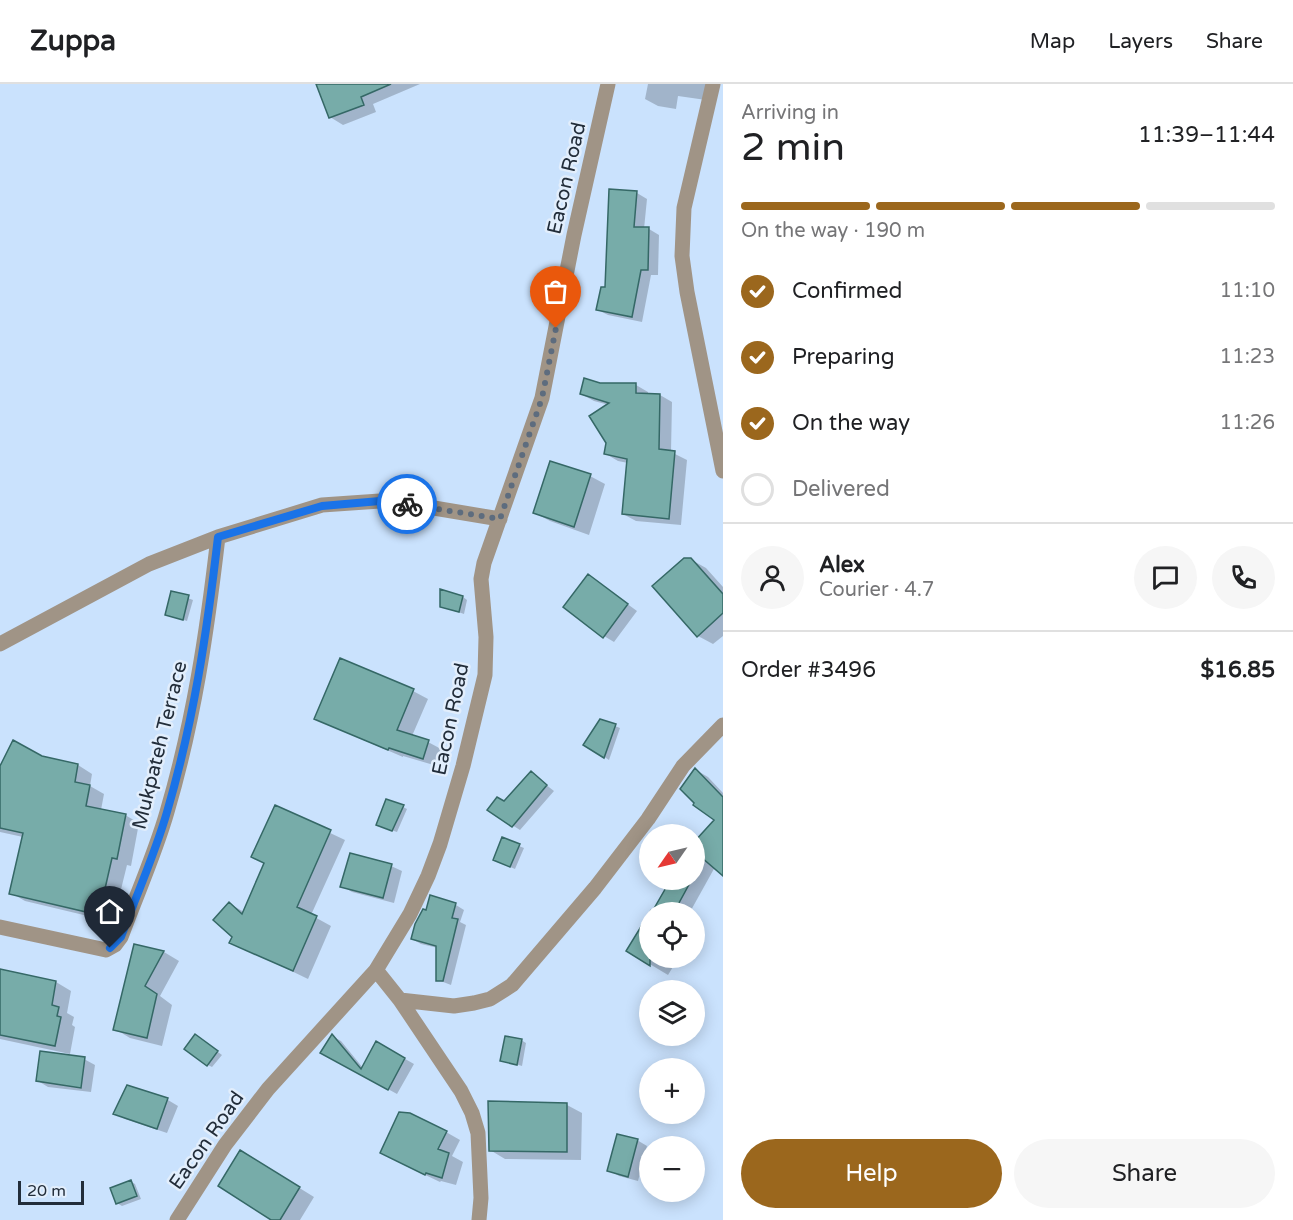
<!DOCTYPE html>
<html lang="en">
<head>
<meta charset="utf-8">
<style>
	:root { --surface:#fff; --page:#f6f6f6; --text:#202124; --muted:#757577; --line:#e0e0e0; --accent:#9b671d }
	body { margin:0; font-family:"Varela Round",sans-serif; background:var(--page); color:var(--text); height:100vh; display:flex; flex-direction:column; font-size:22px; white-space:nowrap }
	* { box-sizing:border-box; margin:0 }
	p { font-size:20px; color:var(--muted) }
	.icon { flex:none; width:33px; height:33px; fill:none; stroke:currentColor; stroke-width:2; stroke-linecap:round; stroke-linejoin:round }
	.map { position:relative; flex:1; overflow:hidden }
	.sheet { display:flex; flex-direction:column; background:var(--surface); width:570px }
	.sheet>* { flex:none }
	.needle { width:39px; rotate:236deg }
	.controls { position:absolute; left:639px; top:740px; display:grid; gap:12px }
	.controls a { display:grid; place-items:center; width:66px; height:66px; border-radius:50%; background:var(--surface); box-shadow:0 3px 15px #0003; font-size:30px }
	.scale { position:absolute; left:18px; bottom:15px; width:66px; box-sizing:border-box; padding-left:6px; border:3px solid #222d3a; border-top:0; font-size:16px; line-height:21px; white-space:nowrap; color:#222d3a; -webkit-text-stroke:4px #e2eefc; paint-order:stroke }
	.pin { position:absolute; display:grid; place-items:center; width:51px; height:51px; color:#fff; margin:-62px -26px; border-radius:50% 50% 50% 0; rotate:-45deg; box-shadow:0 0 6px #0007 }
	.pin .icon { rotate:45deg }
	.courier { position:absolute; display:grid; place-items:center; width:60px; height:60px; margin:-30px; border:4px solid #1a73e8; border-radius:50%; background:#fff; color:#222; box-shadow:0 2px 8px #0007 }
	.headline em { font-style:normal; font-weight:600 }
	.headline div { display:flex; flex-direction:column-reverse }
	.headline { display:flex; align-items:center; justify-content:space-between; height:102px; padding:0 18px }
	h1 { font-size:39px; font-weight:600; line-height:45px }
	.bar { display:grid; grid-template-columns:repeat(4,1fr); gap:9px 6px; align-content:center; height:72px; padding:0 18px }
	.bar i { height:8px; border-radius:4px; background:var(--line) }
	.bar .selected { background:var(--accent) }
	.bar p { grid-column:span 4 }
	.line { display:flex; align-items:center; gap:15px; padding:0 18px; border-top:2px solid var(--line) }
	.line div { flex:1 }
	.round { display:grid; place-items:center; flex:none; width:63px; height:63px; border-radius:32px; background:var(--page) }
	ol { padding:0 18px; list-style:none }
	li { display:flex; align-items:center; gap:18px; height:66px }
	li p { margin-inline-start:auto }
	li .icon { padding:6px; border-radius:50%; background:var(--accent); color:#fff; stroke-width:4 }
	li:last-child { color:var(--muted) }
	li i { width:33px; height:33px; border:3px solid var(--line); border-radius:50% }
	.cta { display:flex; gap:12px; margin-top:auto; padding:12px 18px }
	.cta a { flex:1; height:69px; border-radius:36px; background:var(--accent); color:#fff; font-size:24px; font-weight:600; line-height:69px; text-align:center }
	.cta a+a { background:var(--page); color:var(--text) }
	header { display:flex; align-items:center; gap:36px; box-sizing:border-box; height:84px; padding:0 30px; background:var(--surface); border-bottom:2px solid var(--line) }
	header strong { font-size:28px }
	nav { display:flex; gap:33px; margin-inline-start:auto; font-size:21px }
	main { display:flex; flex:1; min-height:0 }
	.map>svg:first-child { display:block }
	.shadow { fill:#0003 }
	.building { fill:#77aca9; stroke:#356866; stroke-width:1.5 }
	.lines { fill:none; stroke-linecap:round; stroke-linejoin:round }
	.street { stroke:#a09486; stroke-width:15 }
	.done { stroke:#5d6c7e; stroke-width:6; stroke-dasharray:0 10.8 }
	.route { stroke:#1a73e8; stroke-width:8 }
	.labels { text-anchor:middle; stroke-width:5; stroke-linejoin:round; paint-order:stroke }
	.street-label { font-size:20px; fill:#222d3a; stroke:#e2eefc }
</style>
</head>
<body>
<header>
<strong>Zuppa</strong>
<nav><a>Map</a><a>Layers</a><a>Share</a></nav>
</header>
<main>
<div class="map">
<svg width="723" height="1136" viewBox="0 0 723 1136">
	<rect width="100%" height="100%" fill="#cae2fd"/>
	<!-- shadow -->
	<path class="shadow" d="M318,0H420L373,20L376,28L343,41L330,33Z
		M648,0H708L706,16L678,12L676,25L658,22L645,15Z
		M610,107L637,109L647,115L644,145H649L659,151L658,191H651L642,238L608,231L598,226L606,205Z
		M600,300L636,301L648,308V311H660L672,318L671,368L687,376L681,441L636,437L623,430L628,379L618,377L606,370L609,321L594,317L581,310Z
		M590,392L605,400L589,451L550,437L535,429Z
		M690,475L706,484L723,503V552L713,560L698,552Z
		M589,492L637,527L614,558L604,552Z
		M172,508L193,516L187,537L166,530Z
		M463,513L467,516L464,530L441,522Z
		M413,607L428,615L412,652L428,658L443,666L437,682L403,672V673L331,642L316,634Z
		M615,642L620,644L609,676L585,660Z
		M41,674L78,681L92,690L90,702L104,710L101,726L125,731L139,739L131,782L127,781L113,838L25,817L11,809L23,753L0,748V685Z
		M696,686L708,693L723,709V790L715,783L690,828H653L672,795H694V760L716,736Z
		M531,689L554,707L520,746L512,741Z
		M275,723L345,756L311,831L331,842L308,895L231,858L234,852L230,820L244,828L266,780Z
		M403,723L407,725L397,748L382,743Z
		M519,762L524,764L515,785L499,778Z
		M391,782L402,787L394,819L352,808L342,802Z
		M431,813L456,821L464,826L460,838L466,841L451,901L438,896V864L421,860L412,855L427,828Z
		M135,861L164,868L179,877L160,912L172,921L162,962L130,954L115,945Z
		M628,867L650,873H679L668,891Z
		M0,886L56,898L71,907L67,929L74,933L72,941L75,943L70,970L0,955Z
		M649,905L651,906L650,936L640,930Z
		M332,952L341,957L363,984L377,959L414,980L397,1010L322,969Z
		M200,955L222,971L212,983L208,981Z
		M521,956L526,959L522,982L502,976Z
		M84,975L95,981L91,1008L48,1003L38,997Z
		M128,1003L168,1016L178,1022L167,1049L125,1035L115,1029Z
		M567,1021L582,1029L581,1076L505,1075L490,1066Z
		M446,1048L460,1056L452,1072L463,1078L456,1101L441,1097L440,1098L396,1077Z
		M637,1056L647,1062L638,1097L619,1092L609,1086Z
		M256,1077L314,1113L300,1136H274Z
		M130,1097L135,1100L141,1115L122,1122L117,1119Z"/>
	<!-- building -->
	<path class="building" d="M316,0H391L361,13L364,21L329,34Z
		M609,105L637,107L634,143H649L648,186H641L632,233L596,226L601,203H605Z
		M584,294L600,299H636V309L660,310L659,365L675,367L669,435L622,430L627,375L604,370L606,359L589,332L609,319L580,310Z
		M550,377L591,390L574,443L533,429Z
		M684,474H691L723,510V529L697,553L652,502Z
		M588,490L628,520L603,554L563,523Z
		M440,505L463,512L459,528L440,523Z
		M171,507L189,511L183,536L165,531Z
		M340,574L414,605L397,646L429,656L423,675L389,664L388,666L314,635Z
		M600,635L616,640L604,674L583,661Z
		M13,656L42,672L78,680L75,698L90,701L86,722L126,730L117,775L112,774L99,831L9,810L23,749L0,744V682Z
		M695,684L723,713V792L694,767V758L714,736L693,721L694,719L680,705Z
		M531,687L547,701L512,743L487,726L497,713L504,717Z
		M386,715L404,721L392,747L376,741Z
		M275,721L331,746L297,823L317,832L293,887L229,859L232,853L213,836L229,818L242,830L264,779L251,773Z
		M502,753L520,760L510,783L493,776Z
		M350,769L392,780L383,814L340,803Z
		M671,795H692L674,828H652Z
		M430,811L456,819L452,834L458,835L443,897H436V862L411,855L415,840L423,825L426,826Z
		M650,828V882L626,867Z
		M134,860L164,867L145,902L157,910L147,954L113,946Z
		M0,885L56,897L52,921L59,923L57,932L61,933L55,962L0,951Z
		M195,950L218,967L207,982L184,965Z
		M332,950L361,985L376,957L405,974L388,1006L320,969Z
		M505,952L522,955L517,981L500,977Z
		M40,967L85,973L81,1004L36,997Z
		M127,1001L168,1014L157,1045L113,1030Z
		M488,1017L567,1019V1068L489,1067Z
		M399,1028L410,1029L447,1047L438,1065L449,1069L442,1094L426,1089L425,1091L380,1069Z
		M617,1050L638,1055L628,1093L607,1087Z
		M240,1066L300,1103L280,1136H271L218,1102Z
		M131,1096L137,1112L116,1120L110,1104Z"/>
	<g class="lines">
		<!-- street -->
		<path class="street" d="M713,0L684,124L682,172L687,208L723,387
			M0,560L149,480L218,453L322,421L380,417L416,421L500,435
			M0,843L106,866L115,861L121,853C136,812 155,770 167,728C194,636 207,548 218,453
			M376,886L400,916L461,1007L472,1029L478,1049L481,1114L479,1136
			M400,916L454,922L474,919L490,915L512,901L595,804L648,735L683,682L723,641
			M177,1136L225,1061L268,1005L376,886L410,830L428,792L440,760L463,682L485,591L486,553L481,495L484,479L542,314L574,151L608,0"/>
	</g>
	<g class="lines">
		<!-- done -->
		<path class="done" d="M407,420L500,435L542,314L556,244"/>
		<!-- route -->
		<path class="route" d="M110,864L121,853C136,812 155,770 167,728C194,636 207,548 218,453L322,422L380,417L407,420"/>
	</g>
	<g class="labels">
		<!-- street labels -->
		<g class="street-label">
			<text transform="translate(566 94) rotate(-77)" y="7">Eacon Road</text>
			<text transform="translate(450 635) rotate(-78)" y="7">Eacon Road</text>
			<text transform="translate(159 661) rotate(-76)" y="7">Mukpateh Terrace</text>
			<text transform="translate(206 1056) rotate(-55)" y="7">Eacon Road</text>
		</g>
	</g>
</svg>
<div class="controls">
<a><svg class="needle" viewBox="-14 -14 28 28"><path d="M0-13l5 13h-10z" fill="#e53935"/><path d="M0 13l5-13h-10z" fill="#757577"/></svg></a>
<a><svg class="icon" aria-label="locate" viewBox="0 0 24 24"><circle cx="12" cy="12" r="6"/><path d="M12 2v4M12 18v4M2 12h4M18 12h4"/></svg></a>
<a><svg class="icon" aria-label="layers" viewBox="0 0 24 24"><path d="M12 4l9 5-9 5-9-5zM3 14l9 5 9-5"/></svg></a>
<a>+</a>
<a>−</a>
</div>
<div class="scale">20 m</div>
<div class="pin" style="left:556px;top:244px;background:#ea580c"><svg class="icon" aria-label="bag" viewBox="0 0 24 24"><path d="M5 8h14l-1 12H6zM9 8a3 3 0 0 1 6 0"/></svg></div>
<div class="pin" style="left:110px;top:864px;background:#1f2937"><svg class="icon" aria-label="home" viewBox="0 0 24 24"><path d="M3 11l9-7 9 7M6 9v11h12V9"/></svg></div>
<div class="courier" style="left:407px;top:420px"><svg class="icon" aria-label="bike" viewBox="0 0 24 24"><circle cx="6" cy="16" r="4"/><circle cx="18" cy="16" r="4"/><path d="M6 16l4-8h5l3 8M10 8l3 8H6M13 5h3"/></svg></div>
</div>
<section class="sheet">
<div class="headline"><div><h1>2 min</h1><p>Arriving in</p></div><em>11:39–11:44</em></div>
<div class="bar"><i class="selected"></i><i class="selected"></i><i class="selected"></i><i></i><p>On the way · 190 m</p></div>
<ol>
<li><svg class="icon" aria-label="check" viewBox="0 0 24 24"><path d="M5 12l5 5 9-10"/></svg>Confirmed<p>11:10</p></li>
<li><svg class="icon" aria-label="check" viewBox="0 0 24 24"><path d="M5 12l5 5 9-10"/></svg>Preparing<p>11:23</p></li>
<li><svg class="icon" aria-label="check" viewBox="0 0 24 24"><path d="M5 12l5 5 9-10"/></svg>On the way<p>11:26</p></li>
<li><i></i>Delivered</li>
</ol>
<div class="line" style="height:108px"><a class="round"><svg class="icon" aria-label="person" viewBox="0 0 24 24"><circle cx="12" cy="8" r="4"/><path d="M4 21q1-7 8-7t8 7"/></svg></a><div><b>Alex</b><p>Courier · 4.7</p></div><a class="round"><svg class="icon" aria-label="chat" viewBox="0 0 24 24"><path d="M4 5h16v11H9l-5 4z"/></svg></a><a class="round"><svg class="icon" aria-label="phone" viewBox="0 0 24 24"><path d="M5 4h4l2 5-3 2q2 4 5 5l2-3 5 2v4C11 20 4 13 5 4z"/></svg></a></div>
<div class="line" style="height:78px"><div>Order #3496</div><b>$16.85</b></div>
<div class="cta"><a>Help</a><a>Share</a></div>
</section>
</main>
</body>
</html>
